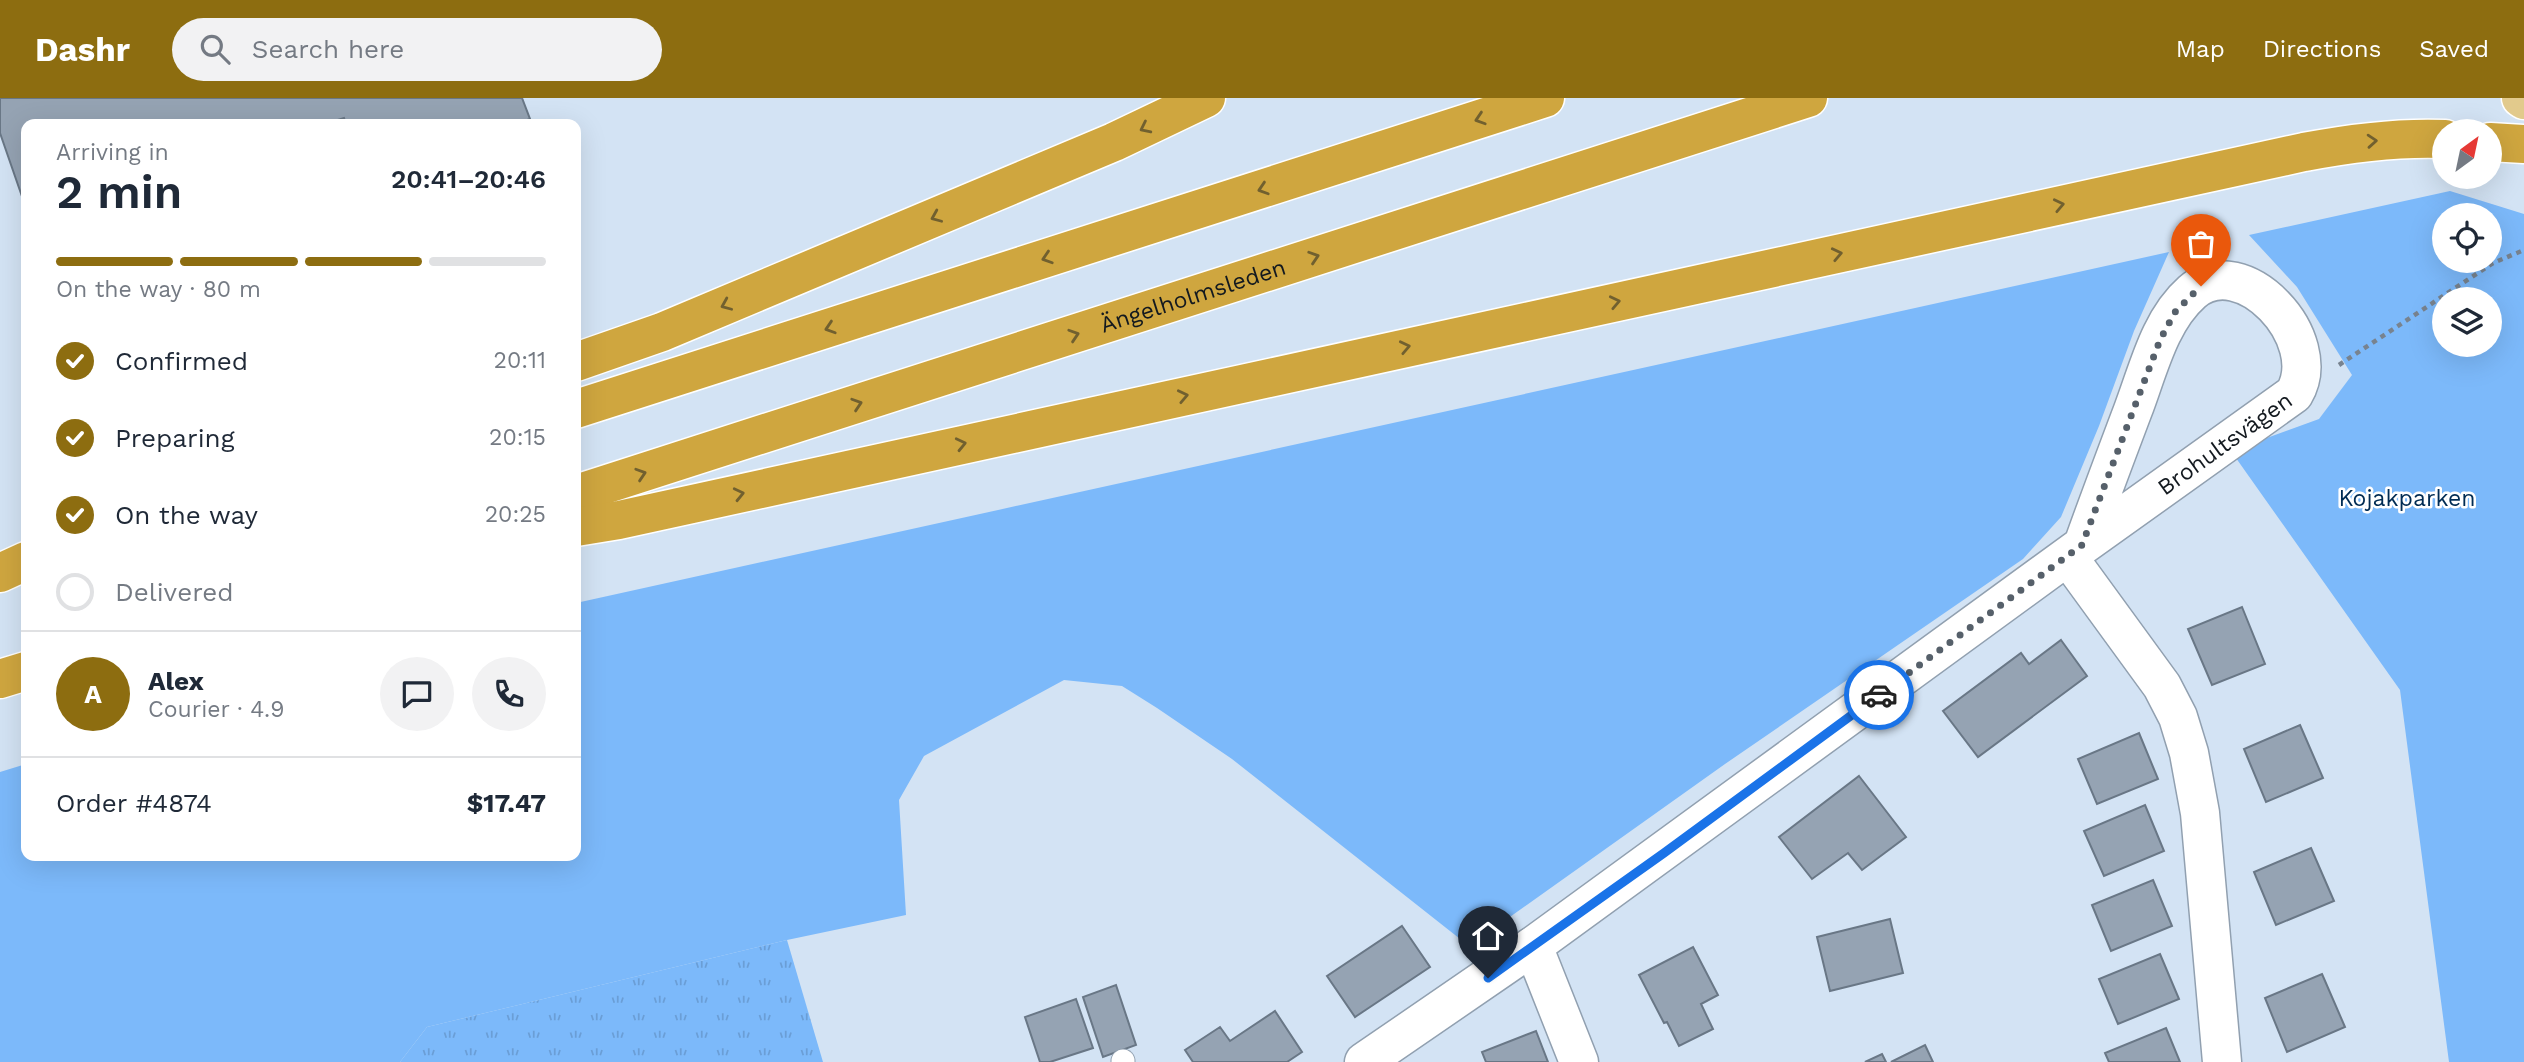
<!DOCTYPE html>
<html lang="en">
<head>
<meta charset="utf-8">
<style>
	:root { --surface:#fff; --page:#f2f2f3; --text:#1f2937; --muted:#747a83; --line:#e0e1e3; --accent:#8d6d10 }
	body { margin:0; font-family:"Work Sans",sans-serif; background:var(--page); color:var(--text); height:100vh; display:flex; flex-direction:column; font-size:26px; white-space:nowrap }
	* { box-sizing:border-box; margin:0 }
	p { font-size:23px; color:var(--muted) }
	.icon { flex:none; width:38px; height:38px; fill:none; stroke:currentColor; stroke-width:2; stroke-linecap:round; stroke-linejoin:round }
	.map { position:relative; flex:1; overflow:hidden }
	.panel { position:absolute; left:21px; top:21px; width:560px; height:742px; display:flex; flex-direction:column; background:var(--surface); border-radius:14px; box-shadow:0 7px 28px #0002 }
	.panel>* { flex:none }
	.needle { width:46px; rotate:33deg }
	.fabs { position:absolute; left:2432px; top:21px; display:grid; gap:14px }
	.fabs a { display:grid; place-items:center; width:70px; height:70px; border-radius:50%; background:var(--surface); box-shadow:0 7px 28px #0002; font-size:35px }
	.pin { position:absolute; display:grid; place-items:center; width:60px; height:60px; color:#fff; margin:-72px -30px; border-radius:50% 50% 50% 0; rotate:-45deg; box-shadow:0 0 7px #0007 }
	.pin .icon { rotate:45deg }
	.courier { position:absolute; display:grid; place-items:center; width:70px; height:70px; margin:-35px; border:5px solid #1a73e8; border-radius:50%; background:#fff; color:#222; box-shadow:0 2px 9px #0007 }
	.head em { font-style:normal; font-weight:600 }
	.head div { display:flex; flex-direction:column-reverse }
	.head { display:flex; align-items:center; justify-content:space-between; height:119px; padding:0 35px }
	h1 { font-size:46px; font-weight:600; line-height:52px }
	.bar { display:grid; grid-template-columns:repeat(4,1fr); gap:10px 7px; align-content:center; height:84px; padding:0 35px }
	.bar i { height:9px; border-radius:5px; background:var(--line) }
	.bar .on { background:var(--accent) }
	.bar p { grid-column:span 4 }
	.line { display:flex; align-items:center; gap:18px; padding:0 35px; border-top:2px solid var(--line) }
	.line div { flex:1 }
	.round { display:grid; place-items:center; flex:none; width:74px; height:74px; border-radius:37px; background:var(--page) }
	ol { padding:0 35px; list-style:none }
	li { display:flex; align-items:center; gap:21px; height:77px }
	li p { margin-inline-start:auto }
	li .icon { padding:7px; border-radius:50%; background:var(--accent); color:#fff; stroke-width:4 }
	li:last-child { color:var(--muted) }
	li i { width:38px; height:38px; border:4px solid var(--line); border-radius:50% }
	header { display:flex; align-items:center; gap:42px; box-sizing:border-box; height:98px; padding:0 35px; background:var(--accent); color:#fff }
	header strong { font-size:33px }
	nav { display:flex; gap:38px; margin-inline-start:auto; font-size:24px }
	.search { width:490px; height:63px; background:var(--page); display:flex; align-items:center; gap:18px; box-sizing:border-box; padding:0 24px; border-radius:38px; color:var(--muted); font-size:26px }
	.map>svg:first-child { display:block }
	.grass { fill:url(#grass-tufts) }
	.park { fill:#7cb9fa; fill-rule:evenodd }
	.building { fill:#95a3b3; stroke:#697786; stroke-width:2 }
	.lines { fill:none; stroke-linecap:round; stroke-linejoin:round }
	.lane-casing { stroke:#91a0b0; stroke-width:25 }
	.street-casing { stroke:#91a0b0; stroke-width:41 }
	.primary-casing { stroke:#fff; stroke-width:41 }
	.highway-casing { stroke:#fff; stroke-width:41 }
	.path { stroke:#78838f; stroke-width:4.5; stroke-dasharray:5 5; stroke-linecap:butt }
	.lane { stroke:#fff; stroke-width:23 }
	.street { stroke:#fff; stroke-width:38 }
	.primary { stroke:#e2ca8c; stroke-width:38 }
	.highway { stroke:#cfa63f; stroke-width:38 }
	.oneway { stroke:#71602f }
	.done { stroke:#56606a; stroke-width:7; stroke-dasharray:0 12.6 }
	.route { stroke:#1a73e8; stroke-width:9 }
	.labels { text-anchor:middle; stroke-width:5; stroke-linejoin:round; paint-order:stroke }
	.street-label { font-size:23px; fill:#13191f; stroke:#fff }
	.park-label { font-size:23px; fill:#002c54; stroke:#fff }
</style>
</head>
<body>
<header>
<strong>Dashr</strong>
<div class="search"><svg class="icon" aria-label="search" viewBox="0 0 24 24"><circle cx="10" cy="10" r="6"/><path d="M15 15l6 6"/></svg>Search here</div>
<nav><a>Map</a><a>Directions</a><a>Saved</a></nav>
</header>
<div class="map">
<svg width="2524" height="964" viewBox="0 0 2524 964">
	<defs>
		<pattern id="grass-tufts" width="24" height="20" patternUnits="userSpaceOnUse" patternTransform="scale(1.75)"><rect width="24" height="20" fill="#7cb9fa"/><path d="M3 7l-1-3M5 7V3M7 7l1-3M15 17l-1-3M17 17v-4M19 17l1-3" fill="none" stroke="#6a9ed6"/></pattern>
	</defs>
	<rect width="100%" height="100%" fill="#d3e3f4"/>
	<!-- grass -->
	<path class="grass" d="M787,842L823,964H400L427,929Z"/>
	<!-- park -->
	<path class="park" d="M2450,93L2524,116V964H2449L2400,592L2231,353L2319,321L2352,277L2297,189L2249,137ZM2445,117H2490V163H2445ZM2445,201H2490V247H2445Z
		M2169,154L2134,233L2099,328L2061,419L2023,461L1725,666L1469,848L1232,661L1157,610L1122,588L1064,582L924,658L899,702L906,817L787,842L427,929L400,964H0V674L26,666V758H576V505Z"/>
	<!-- building -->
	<path class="building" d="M0,0H522L530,21L515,26H346L344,20L325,26H26V110L0,35Z
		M2242,509L2265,566L2212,587L2188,531Z
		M2061,542L2087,578L1978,659L1943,613L2021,555L2029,566Z
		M2300,627L2323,680L2266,704L2244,651Z
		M2139,635L2158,681L2097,706L2078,661Z
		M1859,678L1906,739L1862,772L1848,755L1812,781L1779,739Z
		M2145,707L2164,753L2104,778L2084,733Z
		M2311,750L2334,803L2276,827L2254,774Z
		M2153,782L2172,828L2111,853L2092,807Z
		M1890,821L1903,875L1830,893L1817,839Z
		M1402,828L1430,869L1355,919L1327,878Z
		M1693,849L1718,897L1701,906L1713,931L1679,948L1667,924L1664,925L1639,877Z
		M2160,856L2179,901L2118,926L2099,881Z
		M2322,876L2345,929L2287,954L2265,900Z
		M1116,887L1136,947L1103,959L1083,899Z
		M1076,901L1093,950L1050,964H1040L1025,919Z
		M1275,913L1302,954L1287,964H1193L1185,952L1220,929L1230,943Z
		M2166,930L2180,964H2109L2105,955Z
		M1536,933L1548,964H1486L1482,954Z
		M1925,947L1933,964H1891Z
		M1882,956L1886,964H1865Z"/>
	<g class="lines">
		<!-- lane casing -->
		<g class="lane-casing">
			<path id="lane" d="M1123,963V964"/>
		</g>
		<!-- street casing -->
		<g class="street-casing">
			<g id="street">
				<path d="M2068,459L2162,588L2178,619L2189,655L2200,715L2222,964"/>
				<path d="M1533,848L1579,964"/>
				<path id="s1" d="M1364,964L1533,848L2083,447L2294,296C2327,241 2242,150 2192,194C2159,223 2148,273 2133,312C2116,357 2099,402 2083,447"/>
			</g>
		</g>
		<!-- primary casing -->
		<g class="primary-casing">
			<path id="primary" d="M2521,0L2524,2"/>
		</g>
		<!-- highway casing -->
		<g class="highway-casing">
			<g id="highway">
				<path d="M2490,44L2524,46"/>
				<path d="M576,264L662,234L1114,44L1206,0"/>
				<path d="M576,311L1545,0"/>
				<path id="s2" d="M576,396L1808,0"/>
				<path d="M576,429L619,422L2304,54C2351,45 2397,39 2445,41"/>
				<path d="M0,475L26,463"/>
				<path d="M0,581L26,573"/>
			</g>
		</g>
		<!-- path -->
		<path class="path" d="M2339,267L2493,165L2524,152"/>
		<!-- lane -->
		<use href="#lane" class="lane"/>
		<!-- street -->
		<use href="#street" class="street"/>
		<!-- primary -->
		<use href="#primary" class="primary"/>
		<!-- highway -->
		<use href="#highway" class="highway"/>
	</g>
	<!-- one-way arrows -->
	<defs><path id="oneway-chevron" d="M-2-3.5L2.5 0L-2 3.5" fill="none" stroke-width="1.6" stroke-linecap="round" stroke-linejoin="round" transform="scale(1.75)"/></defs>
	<g class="oneway">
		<use href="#oneway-chevron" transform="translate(1480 21) rotate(162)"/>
		<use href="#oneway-chevron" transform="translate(1145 30) rotate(154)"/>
		<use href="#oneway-chevron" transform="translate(2372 43) rotate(-4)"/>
		<use href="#oneway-chevron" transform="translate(1263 91) rotate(162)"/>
		<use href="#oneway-chevron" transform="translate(2059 107) rotate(-12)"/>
		<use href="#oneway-chevron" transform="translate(936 119) rotate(157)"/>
		<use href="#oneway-chevron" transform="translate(1837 156) rotate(-12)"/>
		<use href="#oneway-chevron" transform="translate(1314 159) rotate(-18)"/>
		<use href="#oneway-chevron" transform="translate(1047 160) rotate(162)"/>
		<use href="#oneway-chevron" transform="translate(1615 204) rotate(-12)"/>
		<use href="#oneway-chevron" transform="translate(726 207) rotate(157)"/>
		<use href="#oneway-chevron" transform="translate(830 230) rotate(162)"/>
		<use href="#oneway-chevron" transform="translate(1074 237) rotate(-18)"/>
		<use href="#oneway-chevron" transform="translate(1405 249) rotate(-12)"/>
		<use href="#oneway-chevron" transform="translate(1183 298) rotate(-12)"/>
		<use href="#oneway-chevron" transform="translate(857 306) rotate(-18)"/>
		<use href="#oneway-chevron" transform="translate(961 346) rotate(-13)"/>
		<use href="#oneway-chevron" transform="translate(641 376) rotate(-18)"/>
		<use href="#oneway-chevron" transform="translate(739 396) rotate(-13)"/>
	</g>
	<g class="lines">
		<!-- done -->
		<path class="done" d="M1879,597L2082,447L2160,242L2175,214L2201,188"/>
		<!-- route -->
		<path class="route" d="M1488,880L1664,755L1879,597"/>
	</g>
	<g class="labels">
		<!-- street labels -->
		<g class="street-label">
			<text dy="8" stroke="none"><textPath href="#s2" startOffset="648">Ängelholmsleden</textPath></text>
			<text dy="8" stroke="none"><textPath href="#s1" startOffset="1060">Brohultsvägen</textPath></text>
		</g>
		<!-- park labels -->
		<g class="park-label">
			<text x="2407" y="408">Kojakparken</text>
		</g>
	</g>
</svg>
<div class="fabs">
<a><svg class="needle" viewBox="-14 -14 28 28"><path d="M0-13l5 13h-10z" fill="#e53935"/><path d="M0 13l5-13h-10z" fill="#747a83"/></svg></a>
<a><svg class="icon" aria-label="locate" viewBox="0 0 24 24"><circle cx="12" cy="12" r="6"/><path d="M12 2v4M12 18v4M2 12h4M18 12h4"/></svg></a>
<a><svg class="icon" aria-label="layers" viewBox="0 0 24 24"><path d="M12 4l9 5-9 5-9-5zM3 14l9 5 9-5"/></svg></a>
</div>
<div class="pin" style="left:2201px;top:188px;background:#ea580c"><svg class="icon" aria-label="bag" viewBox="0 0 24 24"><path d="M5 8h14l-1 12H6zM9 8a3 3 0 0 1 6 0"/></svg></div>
<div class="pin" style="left:1488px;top:880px;background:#1f2937"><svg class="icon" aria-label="home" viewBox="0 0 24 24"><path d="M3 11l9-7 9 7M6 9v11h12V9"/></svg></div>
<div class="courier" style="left:1879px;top:597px"><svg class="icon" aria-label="car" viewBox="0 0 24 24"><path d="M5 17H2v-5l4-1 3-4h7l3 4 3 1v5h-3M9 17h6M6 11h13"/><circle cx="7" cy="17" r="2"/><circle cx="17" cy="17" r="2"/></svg></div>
<section class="panel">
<div class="head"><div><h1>2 min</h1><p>Arriving in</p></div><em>20:41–20:46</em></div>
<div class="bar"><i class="on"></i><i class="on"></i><i class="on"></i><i></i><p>On the way · 80 m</p></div>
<ol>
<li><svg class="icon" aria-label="check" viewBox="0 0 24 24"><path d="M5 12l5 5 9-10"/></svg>Confirmed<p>20:11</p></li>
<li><svg class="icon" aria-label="check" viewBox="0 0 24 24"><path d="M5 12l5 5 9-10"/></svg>Preparing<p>20:15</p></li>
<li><svg class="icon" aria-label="check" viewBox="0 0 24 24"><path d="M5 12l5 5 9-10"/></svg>On the way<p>20:25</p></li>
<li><i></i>Delivered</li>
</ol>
<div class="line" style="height:126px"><b class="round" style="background:var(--accent);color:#fff">A</b><div><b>Alex</b><p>Courier · 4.9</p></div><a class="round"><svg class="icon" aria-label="chat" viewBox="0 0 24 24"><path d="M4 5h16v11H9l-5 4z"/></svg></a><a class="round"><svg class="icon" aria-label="phone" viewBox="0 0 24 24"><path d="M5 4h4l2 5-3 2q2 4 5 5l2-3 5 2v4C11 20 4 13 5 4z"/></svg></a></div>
<div class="line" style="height:91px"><div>Order #4874</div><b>$17.47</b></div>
</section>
</div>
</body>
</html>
